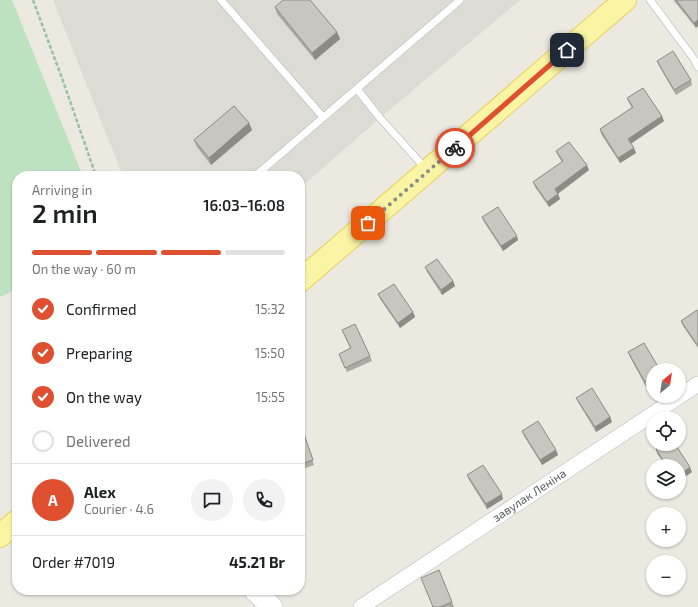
<!DOCTYPE html>
<html lang="en">
<head>
<meta charset="utf-8">
<style>
	:root { --surface:#fff; --page:#f2f2f2; --text:#202124; --muted:#757577; --line:#e0e0e0; --accent:#df5031 }
	body { margin:0; font-family:"Exo 2",sans-serif; background:var(--page); color:var(--text); height:100vh; display:flex; flex-direction:column; font-size:15px; white-space:nowrap }
	* { box-sizing:border-box; margin:0 }
	p { font-size:13px; color:var(--muted) }
	.icon { flex:none; width:22px; height:22px; fill:none; stroke:currentColor; stroke-width:2; stroke-linecap:round; stroke-linejoin:round }
	.map { position:relative; flex:1; overflow:hidden }
	.drawer { position:absolute; left:12px; top:171px; width:293px; height:424px; display:flex; flex-direction:column; background:var(--surface); border-radius:16px; box-shadow:0 1px 3px #0004 }
	.drawer>* { flex:none }
	.needle { width:26px; rotate:30deg }
	.tools { position:absolute; left:646px; top:363px; display:grid; gap:8px }
	.tools a { display:grid; place-items:center; width:40px; height:40px; border-radius:50%; background:var(--surface); box-shadow:0 1px 3px #0004; font-size:20px }
	.pin { position:absolute; display:grid; place-items:center; width:34px; height:34px; color:#fff; margin:-17px; border-radius:8px; box-shadow:0 2px 6px #0006 }
	.courier { position:absolute; display:grid; place-items:center; width:40px; height:40px; margin:-20px; border:3px solid #df5031; border-radius:50%; background:#fff; color:#222; box-shadow:0 1px 5px #0007 }
	.overview em { font-style:normal; font-weight:600 }
	.overview div { display:flex; flex-direction:column-reverse }
	.overview { display:flex; align-items:center; justify-content:space-between; height:68px; padding:0 20px }
	h1 { font-size:26px; font-weight:600; line-height:30px }
	.bar { display:grid; grid-template-columns:repeat(4,1fr); gap:6px 4px; align-content:center; height:48px; padding:0 20px }
	.bar i { height:5px; border-radius:3px; background:var(--line) }
	.bar .on { background:var(--accent) }
	.bar p { grid-column:span 4 }
	.line { display:flex; align-items:center; gap:10px; padding:0 20px; border-top:1px solid var(--line) }
	.line div { flex:1 }
	.round { display:grid; place-items:center; flex:none; width:42px; height:42px; border-radius:21px; background:var(--page) }
	ol { padding:0 20px; list-style:none }
	li { display:flex; align-items:center; gap:12px; height:44px }
	li p { margin-inline-start:auto }
	li .icon { padding:4px; border-radius:50%; background:var(--accent); color:#fff; stroke-width:4 }
	li:last-child { color:var(--muted) }
	li i { width:22px; height:22px; border:2px solid var(--line); border-radius:50% }
	.map>svg:first-child { display:block }
	.industrial { fill:#dcdbd4 }
	.green { fill:#bde2c0 }
	.lines { fill:none; stroke-linecap:round; stroke-linejoin:round }
	.lane-casing { stroke:#b5b7bc; stroke-width:8 }
	.street-casing { stroke:#b5b7bc; stroke-width:16 }
	.secondary-casing { stroke:#b5b8be; stroke-width:22 }
	.primary-casing { stroke:#e9cf5a; stroke-width:24 }
	.path { stroke:#96c2a7; stroke-width:2.5; stroke-dasharray:4 2; stroke-linecap:butt }
	.lane { stroke:#fff; stroke-width:7 }
	.street { stroke:#fff; stroke-width:15 }
	.secondary { stroke:#fff; stroke-width:21 }
	.primary { stroke:#faf5a5; stroke-width:22 }
	.wall { fill:#acaaa4 }
	.shaded-wall { fill:#8c8b86 }
	.building { fill:#c8c6bf; stroke:#8c8b86 }
	.done { stroke:#8b8d8d; stroke-width:4; stroke-dasharray:0 7.2 }
	.route { stroke:#df5031; stroke-width:5 }
	.labels { text-anchor:middle; stroke-width:3; stroke-linejoin:round; paint-order:stroke }
	.street-label { font-size:12px; fill:#585b60; stroke:#fff }
</style>
</head>
<body>
<div class="map">
<svg width="698" height="607" viewBox="0 0 698 607">
	<rect width="100%" height="100%" fill="#ebe9e0"/>
	<!-- industrial -->
	<path class="industrial" d="M53,0H520L380,118L300,188V176H123Z"/>
	<!-- green -->
	<path class="green" d="M0,0H12L83,176H17V289L0,297Z"/>
	<g class="lines">
		<!-- lane casing -->
		<g class="lane-casing">
			<path id="lane" d="M221,0L323,117
				M650,0L694,59L698,67
				M357,89L380,118L426,169
				M255,176L460,0"/>
		</g>
		<!-- street casing -->
		<g class="street-casing">
			<g id="street">
				<path id="s1" d="M361,607L698,384"/>
			</g>
		</g>
		<!-- secondary casing -->
		<g class="secondary-casing">
			<path id="secondary" d="M254,590L272,607"/>
		</g>
		<!-- primary casing -->
		<g class="primary-casing">
			<path id="primary" d="M300,281L625,0
				M0,536L17,521"/>
		</g>
		<!-- path -->
		<path class="path" d="M33,0L63,81L96,176"/>
		<!-- lane -->
		<use href="#lane" class="lane"/>
		<!-- street -->
		<use href="#street" class="street"/>
		<!-- secondary -->
		<use href="#secondary" class="secondary"/>
		<!-- primary -->
		<use href="#primary" class="primary"/>
	</g>
	<!-- wall -->
	<path class="wall" d="M674,0H698L696,28L674,1Z
		M275,7L337,32L340,39L315,60L277,14Z
		M657,61L691,80L692,85L676,95L659,66Z
		M627,98L664,121L631,144L636,153L620,163L601,134L600,129L632,108L629,103Z
		M249,123L252,130L211,165L197,147L194,140Z
		M556,151L589,170L558,194L560,199L549,207L535,187L533,182L562,162L558,156Z
		M482,217L518,240L503,251L484,222Z
		M425,267L453,281L455,286L442,295L427,272Z
		M378,294L413,312L415,317L400,328L380,299Z
		M698,312V348L683,326L681,321Z
		M342,330L370,356L372,361L347,372L339,354L350,348Z
		M628,352L653,370V383L646,387L630,357Z
		M576,398L610,417L612,422L596,432L578,402Z
		M300,428H302L314,465L300,470Z
		M522,431L556,450L558,455L542,465L524,436Z
		M656,449L692,472L679,481V466H666L657,454Z
		M467,475L503,499L487,509L469,480Z
		M452,602L454,607H433Z"/>
	<!-- shaded-wall -->
	<path class="shaded-wall" d="M698,20V26L696,28L694,23Z
		M337,32L340,39L315,60L312,53Z
		M662,116L664,121L630,144L628,139Z
		M249,123L252,130L211,165L209,158Z
		M634,148L636,153L620,163L618,158Z
		M587,165L589,170L557,194L555,189Z
		M558,194L560,199L549,207L547,202Z
		M517,236L518,240L503,251L501,246Z
		M453,281L455,286L442,295L441,290Z
		M413,312L415,317L400,328L398,323Z
		M610,417L612,422L596,432L595,427Z
		M556,450L558,455L542,465L540,460Z
		M690,467L692,472L679,481V475Z
		M502,494L503,499L487,509L486,504Z"/>
	<!-- building -->
	<path class="building" d="M283,0H310L337,32L312,53L275,7Z
		M676,0H698V20L694,23Z
		M673,51L691,80L674,90L657,61Z
		M643,88L662,116L628,139L634,148L618,158L600,129L633,107L627,98Z
		M234,106L249,123L209,158L194,140Z
		M569,142L587,165L555,189L558,194L547,202L533,182L563,161L556,151Z
		M498,207L517,236L501,246L482,217Z
		M437,259L453,281L441,290L425,267Z
		M394,284L413,312L398,323L378,294Z
		M697,310L698,312V346L681,321Z
		M355,324L370,356L345,368L339,354L351,348L342,330Z
		M644,343L660,370H653V377L645,382L628,352Z
		M592,388L610,417L595,427L576,398Z
		M538,421L556,450L540,460L522,431Z
		M300,428H302L313,460L300,464Z
		M663,444H675L690,467L679,475V466H667L656,449Z
		M483,465L502,494L486,504L467,475Z
		M439,570L452,602L440,607H433L421,578Z"/>
	<g class="lines">
		<!-- done -->
		<path class="done" d="M368,223L455,148"/>
		<!-- route -->
		<path class="route" d="M455,148L567,50"/>
	</g>
	<g class="labels">
		<!-- street labels -->
		<g class="street-label">
			<text dy="4" stroke="none"><textPath href="#s1" startOffset="202">завулак Леніна</textPath></text>
		</g>
	</g>
</svg>
<div class="tools">
<a><svg class="needle" viewBox="-14 -14 28 28"><path d="M0-13l5 13h-10z" fill="#e53935"/><path d="M0 13l5-13h-10z" fill="#757577"/></svg></a>
<a><svg class="icon" aria-label="locate" viewBox="0 0 24 24"><circle cx="12" cy="12" r="6"/><path d="M12 2v4M12 18v4M2 12h4M18 12h4"/></svg></a>
<a><svg class="icon" aria-label="layers" viewBox="0 0 24 24"><path d="M12 4l9 5-9 5-9-5zM3 14l9 5 9-5"/></svg></a>
<a>+</a>
<a>−</a>
</div>
<div class="pin" style="left:368px;top:223px;background:#ea580c"><svg class="icon" aria-label="bag" viewBox="0 0 24 24"><path d="M5 8h14l-1 12H6zM9 8a3 3 0 0 1 6 0"/></svg></div>
<div class="pin" style="left:567px;top:50px;background:#1f2937"><svg class="icon" aria-label="home" viewBox="0 0 24 24"><path d="M3 11l9-7 9 7M6 9v11h12V9"/></svg></div>
<div class="courier" style="left:455px;top:148px"><svg class="icon" aria-label="bike" viewBox="0 0 24 24"><circle cx="6" cy="16" r="4"/><circle cx="18" cy="16" r="4"/><path d="M6 16l4-8h5l3 8M10 8l3 8H6M13 5h3"/></svg></div>
<section class="drawer">
<div class="overview"><div><h1>2 min</h1><p>Arriving in</p></div><em>16:03–16:08</em></div>
<div class="bar"><i class="on"></i><i class="on"></i><i class="on"></i><i></i><p>On the way · 60 m</p></div>
<ol>
<li><svg class="icon" aria-label="check" viewBox="0 0 24 24"><path d="M5 12l5 5 9-10"/></svg>Confirmed<p>15:32</p></li>
<li><svg class="icon" aria-label="check" viewBox="0 0 24 24"><path d="M5 12l5 5 9-10"/></svg>Preparing<p>15:50</p></li>
<li><svg class="icon" aria-label="check" viewBox="0 0 24 24"><path d="M5 12l5 5 9-10"/></svg>On the way<p>15:55</p></li>
<li><i></i>Delivered</li>
</ol>
<div class="line" style="height:72px"><b class="round" style="background:var(--accent);color:#fff">A</b><div><b>Alex</b><p>Courier · 4.6</p></div><a class="round"><svg class="icon" aria-label="chat" viewBox="0 0 24 24"><path d="M4 5h16v11H9l-5 4z"/></svg></a><a class="round"><svg class="icon" aria-label="phone" viewBox="0 0 24 24"><path d="M5 4h4l2 5-3 2q2 4 5 5l2-3 5 2v4C11 20 4 13 5 4z"/></svg></a></div>
<div class="line" style="height:52px"><div>Order #7019</div><b>45.21 Br</b></div>
</section>
</div>
</body>
</html>
